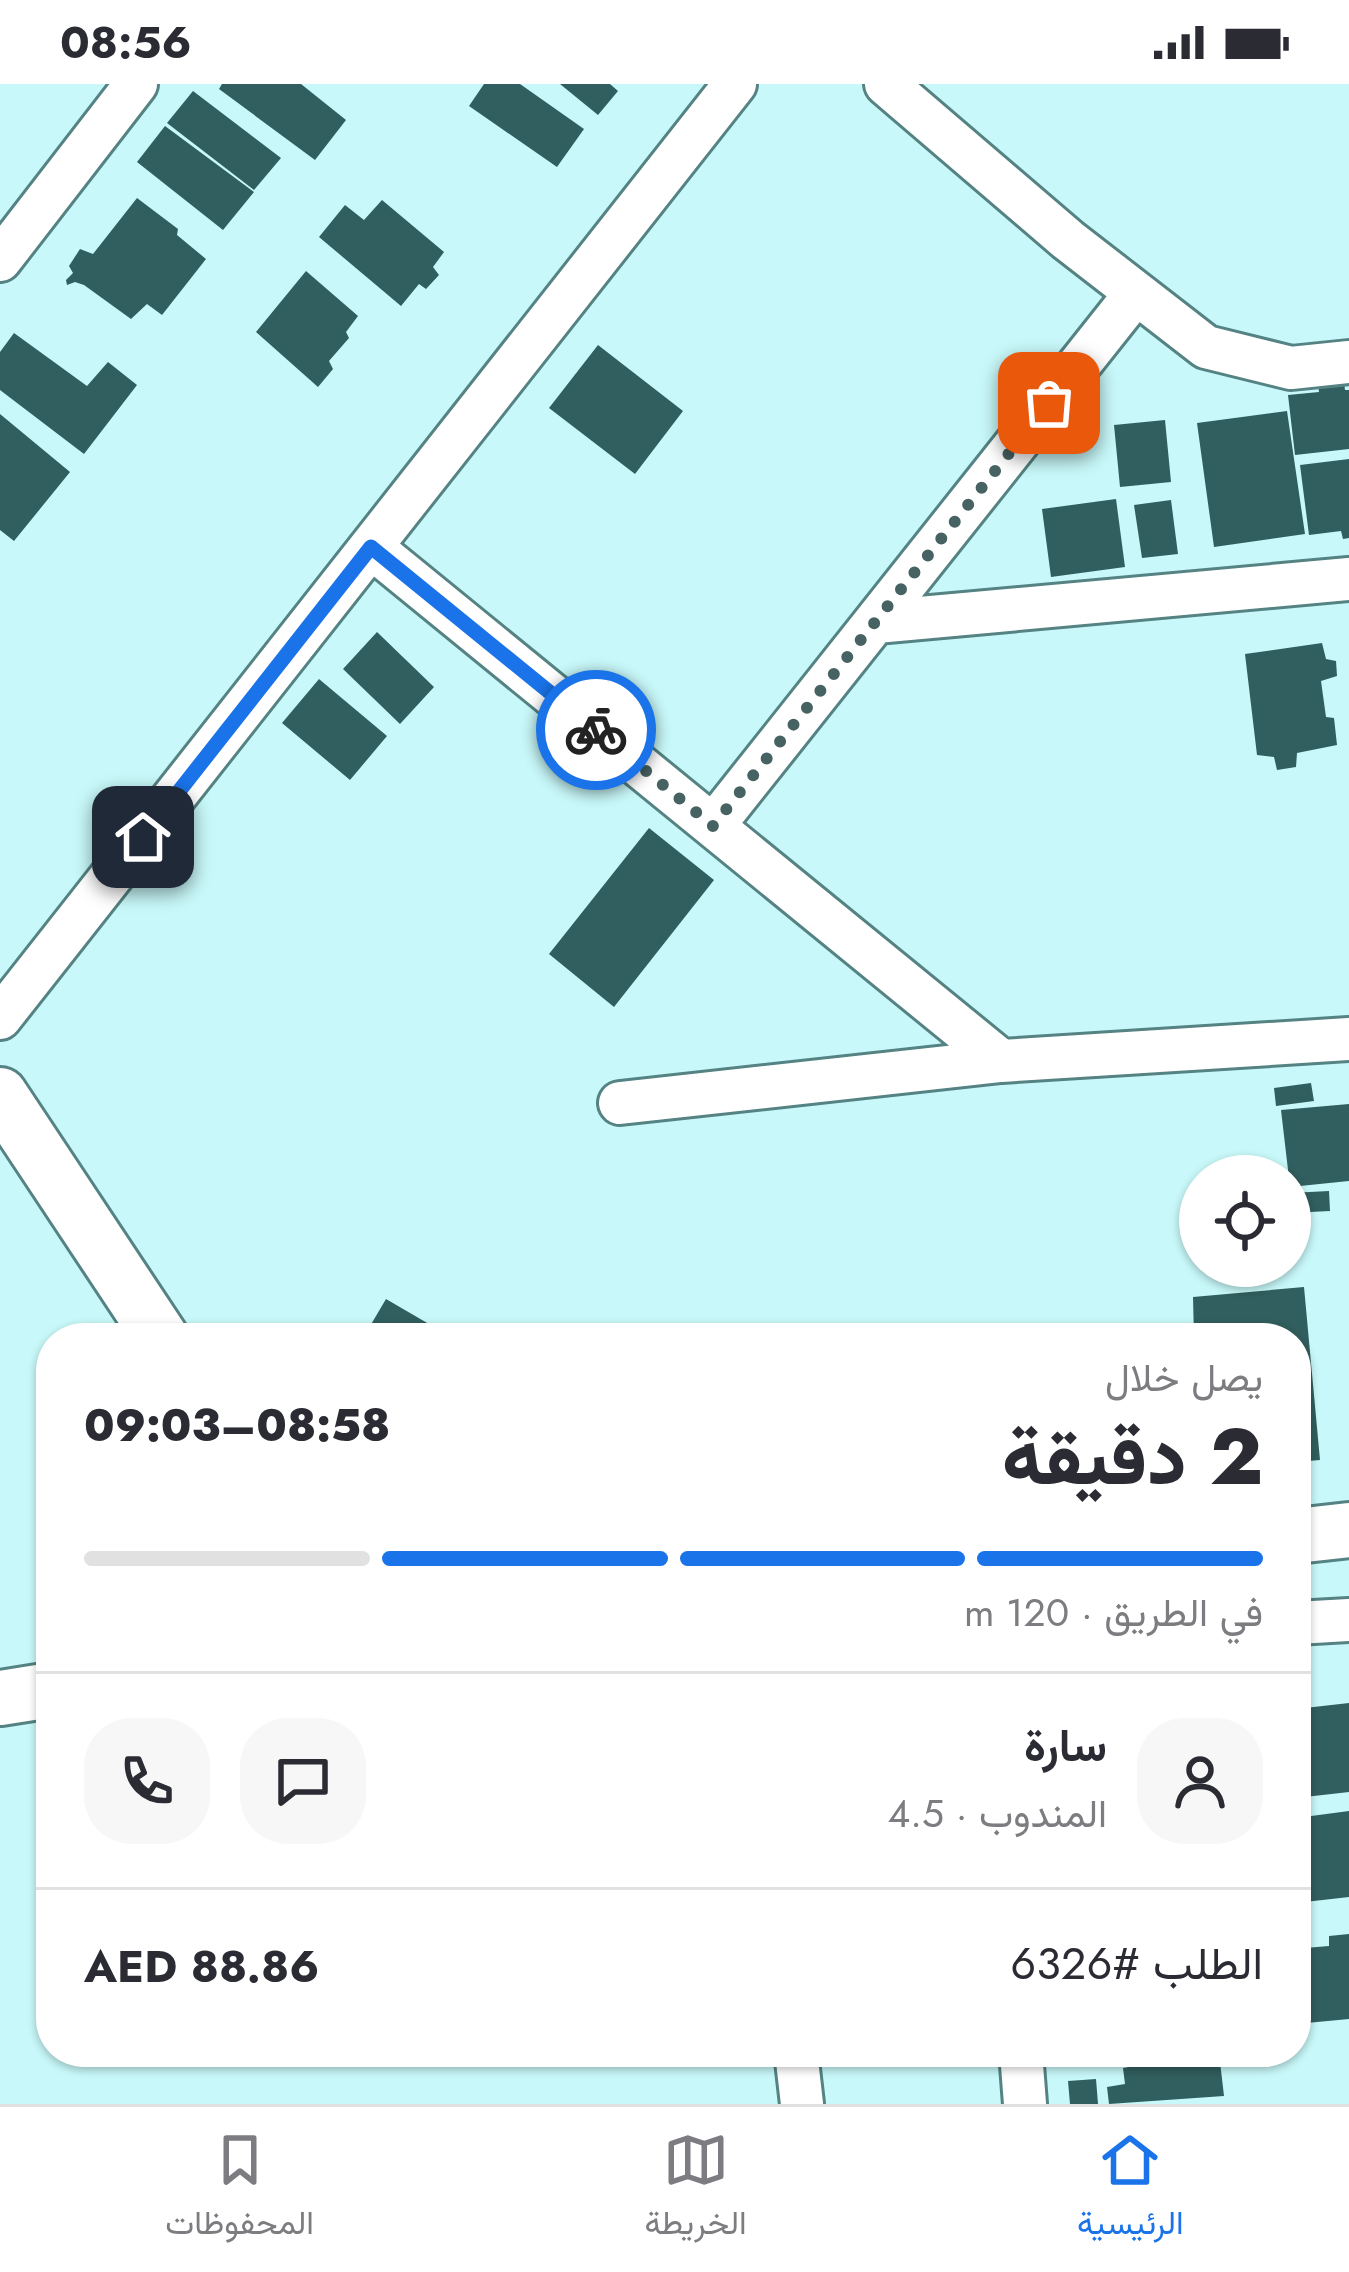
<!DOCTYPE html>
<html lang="ar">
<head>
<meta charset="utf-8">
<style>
	:root { --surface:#fff; --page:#f7f7f7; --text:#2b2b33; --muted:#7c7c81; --line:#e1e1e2; --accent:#1a73e8 }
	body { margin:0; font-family:Jost,Vazirmatn,sans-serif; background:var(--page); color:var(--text); direction:rtl; height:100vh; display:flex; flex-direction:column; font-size:45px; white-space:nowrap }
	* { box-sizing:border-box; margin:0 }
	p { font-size:39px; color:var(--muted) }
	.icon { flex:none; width:66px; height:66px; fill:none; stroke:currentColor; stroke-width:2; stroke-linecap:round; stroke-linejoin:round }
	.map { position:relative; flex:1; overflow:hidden; direction:ltr }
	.side { position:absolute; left:36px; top:1239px; width:1275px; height:744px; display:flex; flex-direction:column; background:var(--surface); border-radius:48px; box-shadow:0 3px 9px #0004; direction:rtl }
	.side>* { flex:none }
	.controls { position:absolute; left:1179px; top:1071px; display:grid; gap:24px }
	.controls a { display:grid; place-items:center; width:132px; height:132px; border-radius:50%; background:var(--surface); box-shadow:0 3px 9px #0004; font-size:60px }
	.pin { position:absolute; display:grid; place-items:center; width:102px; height:102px; color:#fff; margin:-51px; border-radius:24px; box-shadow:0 6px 18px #0006 }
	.courier { position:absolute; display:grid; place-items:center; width:120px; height:120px; margin:-60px; border:9px solid #1a73e8; border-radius:50%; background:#fff; color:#222; box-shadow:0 3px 15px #0007 }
	.overview em { font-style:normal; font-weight:800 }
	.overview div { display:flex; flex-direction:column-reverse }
	.overview { display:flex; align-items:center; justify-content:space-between; height:204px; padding:0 48px }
	h1 { font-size:78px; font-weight:800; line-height:90px }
	.bar { display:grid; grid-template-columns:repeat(4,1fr); gap:18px 12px; align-content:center; height:144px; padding:0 48px }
	.bar i { height:15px; border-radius:9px; background:var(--line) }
	.bar .selected { background:var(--accent) }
	.bar p { grid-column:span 4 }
	.line { display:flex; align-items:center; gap:30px; padding:0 48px; border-top:3px solid var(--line) }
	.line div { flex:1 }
	.round { display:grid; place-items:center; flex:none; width:126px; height:126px; border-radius:48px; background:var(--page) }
	.status { display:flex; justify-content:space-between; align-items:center; height:84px; padding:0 60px; background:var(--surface); direction:ltr }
	.status svg { height:33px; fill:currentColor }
	.tab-bar { display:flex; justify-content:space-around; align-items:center; height:168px; border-top:3px solid var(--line); background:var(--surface); font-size:33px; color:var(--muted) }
	.tab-bar a { display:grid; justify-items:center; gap:6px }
	.tab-bar .selected { color:var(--accent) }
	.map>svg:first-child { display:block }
	.building { fill:#315e5e }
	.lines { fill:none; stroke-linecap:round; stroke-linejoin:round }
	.minor-casing { stroke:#558282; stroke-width:48 }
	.tertiary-casing { stroke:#558282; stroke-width:60 }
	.minor { stroke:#fff; stroke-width:42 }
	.tertiary { stroke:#fff; stroke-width:54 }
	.done { stroke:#476262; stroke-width:12; stroke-dasharray:0 21.6 }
	.route { stroke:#1a73e8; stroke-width:15 }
</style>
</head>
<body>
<div class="status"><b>08:56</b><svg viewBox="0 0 49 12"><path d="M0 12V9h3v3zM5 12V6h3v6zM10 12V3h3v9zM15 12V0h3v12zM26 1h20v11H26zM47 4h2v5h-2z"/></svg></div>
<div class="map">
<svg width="1349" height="2020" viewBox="0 0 1349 2020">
	<rect width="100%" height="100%" fill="#c8f8f9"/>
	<!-- building -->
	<path class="building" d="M222,0H301L346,36L315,76L219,5Z
		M484,0H520L584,45L557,83L469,22Z
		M560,0H610L618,7L598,31Z
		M193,7L281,74L254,106L167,39Z
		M165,42L254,108L223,146L137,78Z
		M137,114L178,145L177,151L206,175L162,231L147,220L131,235L84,201L75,198L67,201L66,196L73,189L69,182L80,165L93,170Z
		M382,116L444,168L433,183L439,191L426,205L419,200L401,222L319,153L345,121L364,136Z
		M306,187L358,232L346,248L349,254L329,277L333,285L318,303L256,248Z
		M14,249L87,302L108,278L137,301L84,370L0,306V268Z
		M598,261L683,327L635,390L549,324Z
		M1344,298L1345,306H1349V365L1295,371L1288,311L1319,308L1318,301Z
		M1287,327L1305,450L1214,463L1197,339Z
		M0,330L70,388L14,457L0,446Z
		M1165,336L1171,398L1120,403L1114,341Z
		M1349,375V454L1343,455L1341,447L1309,451L1300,381Z
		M1116,415L1125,483L1051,493L1042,425Z
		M1171,416L1178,470L1142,474L1134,421Z
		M377,548L434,603L400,640L343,585Z
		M1322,559L1326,575L1336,577L1337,592L1321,597L1326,633L1334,634L1337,661L1297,669L1296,683L1277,686L1274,673L1257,671L1245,570Z
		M319,595L387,652L350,696L282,639Z
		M649,744L714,796L614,923L549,870Z
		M1311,999L1314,1017L1276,1022L1274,1004Z
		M1349,1020V1097L1290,1103L1281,1026Z
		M1329,1107L1330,1127L1290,1129V1109Z
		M1304,1203L1320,1376L1296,1378V1254H1194L1193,1213Z
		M386,1215L453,1254H363Z
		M1349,1619V1708L1296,1714V1625Z
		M1349,1727V1813L1296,1819V1734Z
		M1349,1850V1935L1296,1940V1855H1303L1305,1864L1329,1862V1852Z
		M1219,1969L1224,2012L1109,2020L1107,2003L1125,2000L1123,1984L1140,1981L1141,1977Z
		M1096,1995L1098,2020H1070L1068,1997Z"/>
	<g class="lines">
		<!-- minor casing -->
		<g class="minor-casing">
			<path id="minor" d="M886,0L1068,156L1206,263L1291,284L1349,278
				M0,176L136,0
				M371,463L1001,977
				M876,538L1349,495
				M713,742L1136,209
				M0,934L735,0
				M620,1019L1001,977L1349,955
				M1296,1539L1349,1536
				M796,1968L802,2020
				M1021,1968L1025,2020"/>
		</g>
		<!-- tertiary casing -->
		<g class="tertiary-casing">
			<path id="tertiary" d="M0,1011L161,1254
				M1296,1452L1349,1446
				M0,1614L51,1606"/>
		</g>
		<!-- minor -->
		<use href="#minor" class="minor"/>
		<!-- tertiary -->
		<use href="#tertiary" class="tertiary"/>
	</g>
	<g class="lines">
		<!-- done -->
		<path class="done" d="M596,646L713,742L1049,319"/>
		<!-- route -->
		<path class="route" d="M143,753L371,463L596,646"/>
	</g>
</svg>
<div class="controls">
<a><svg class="icon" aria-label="locate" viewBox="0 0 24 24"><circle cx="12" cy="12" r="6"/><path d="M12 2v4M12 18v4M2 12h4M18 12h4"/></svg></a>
</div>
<div class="pin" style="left:1049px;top:319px;background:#ea580c"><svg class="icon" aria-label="bag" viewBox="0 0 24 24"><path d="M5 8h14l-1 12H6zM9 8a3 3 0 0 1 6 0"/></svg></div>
<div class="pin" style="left:143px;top:753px;background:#1f2937"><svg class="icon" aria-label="home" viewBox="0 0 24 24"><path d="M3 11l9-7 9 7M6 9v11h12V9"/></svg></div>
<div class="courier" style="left:596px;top:646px"><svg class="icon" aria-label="bike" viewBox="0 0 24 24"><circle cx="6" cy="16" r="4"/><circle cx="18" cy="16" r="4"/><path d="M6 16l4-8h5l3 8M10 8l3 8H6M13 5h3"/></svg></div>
<section class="side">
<div class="overview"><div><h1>2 دقيقة</h1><p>يصل خلال</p></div><em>08:58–09:03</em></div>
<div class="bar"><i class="selected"></i><i class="selected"></i><i class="selected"></i><i></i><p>في الطريق · 120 m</p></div>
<div class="line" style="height:216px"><a class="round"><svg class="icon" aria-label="person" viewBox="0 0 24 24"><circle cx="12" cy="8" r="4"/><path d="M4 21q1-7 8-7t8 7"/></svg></a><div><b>سارة</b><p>المندوب · 4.5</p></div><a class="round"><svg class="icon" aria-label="chat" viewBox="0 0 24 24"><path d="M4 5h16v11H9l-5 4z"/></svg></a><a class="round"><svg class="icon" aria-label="phone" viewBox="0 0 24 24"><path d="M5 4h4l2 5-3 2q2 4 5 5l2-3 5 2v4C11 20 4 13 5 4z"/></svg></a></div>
<div class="line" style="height:156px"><div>الطلب #6326</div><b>AED 88.86</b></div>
</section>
</div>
<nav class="tab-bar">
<a class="selected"><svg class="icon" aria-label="home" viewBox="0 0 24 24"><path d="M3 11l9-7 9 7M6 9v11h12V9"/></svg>الرئيسية</a>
<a><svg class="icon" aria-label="map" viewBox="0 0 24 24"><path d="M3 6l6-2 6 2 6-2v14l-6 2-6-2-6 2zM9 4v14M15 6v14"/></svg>الخريطة</a>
<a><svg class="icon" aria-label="saved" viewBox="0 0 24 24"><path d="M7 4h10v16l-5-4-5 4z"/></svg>المحفوظات</a>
</nav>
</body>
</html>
